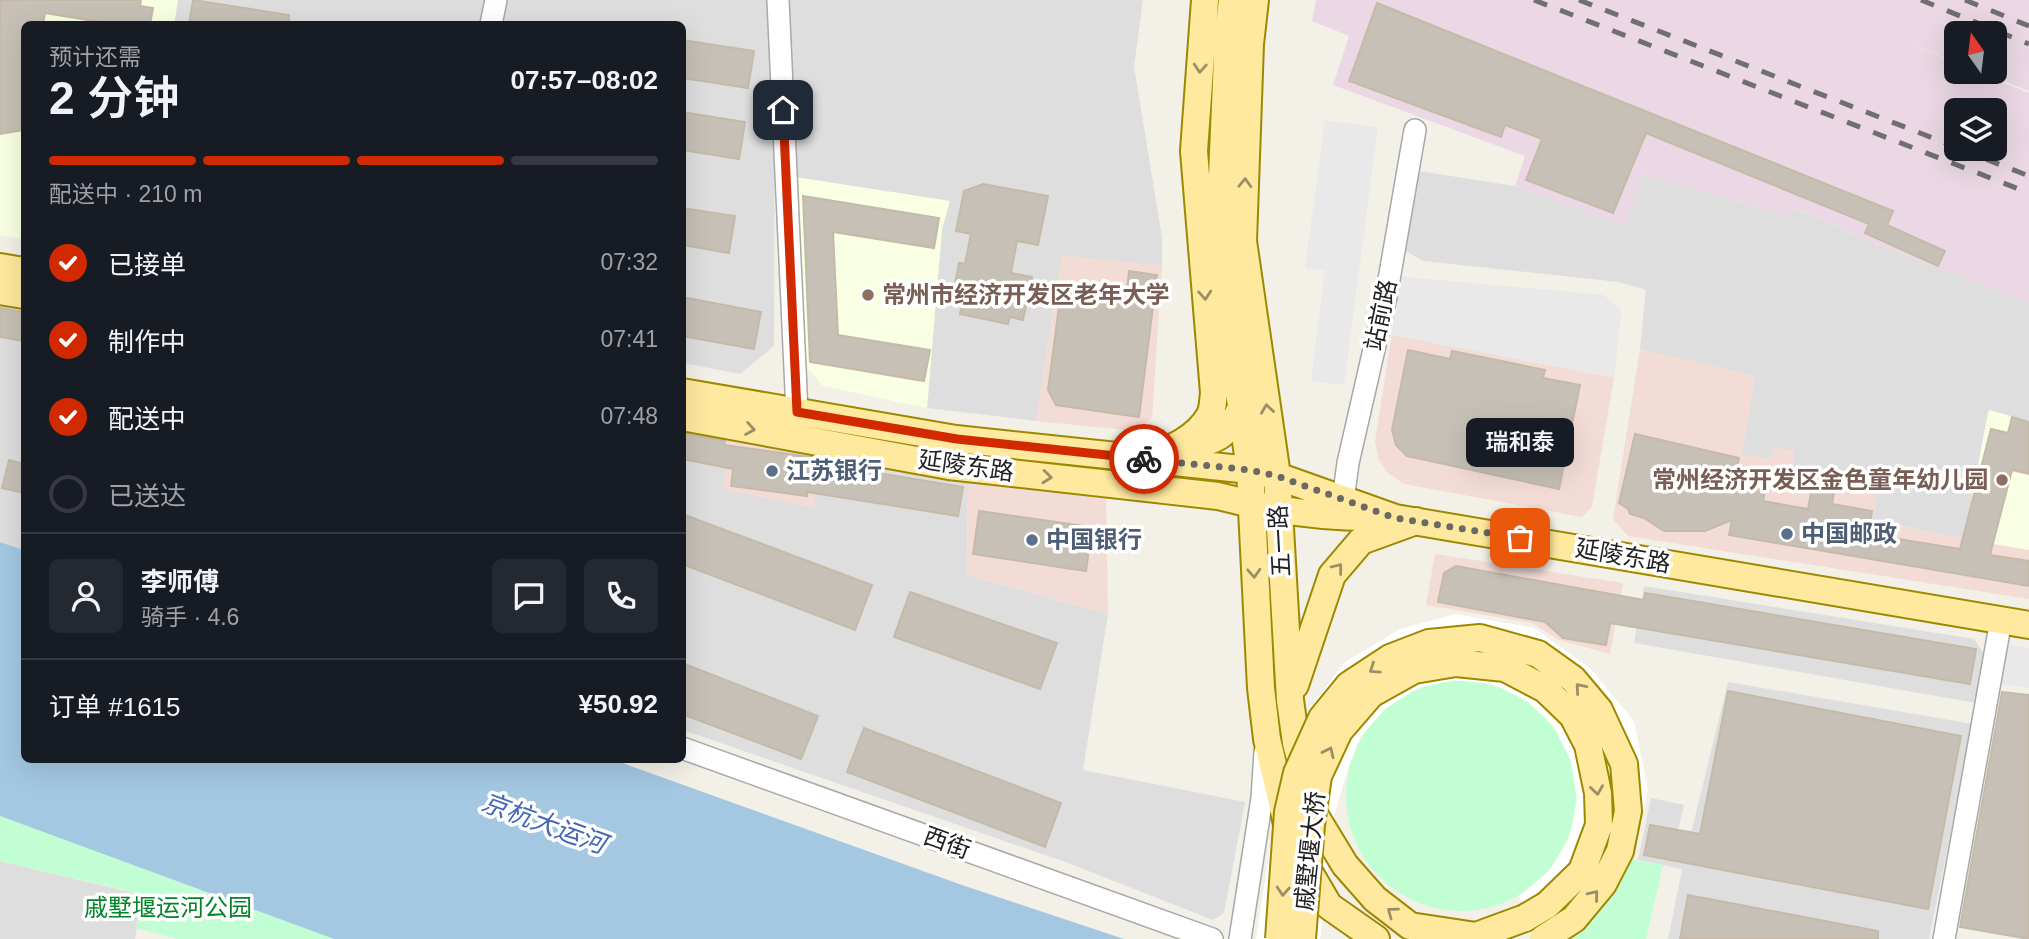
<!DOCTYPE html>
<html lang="zh">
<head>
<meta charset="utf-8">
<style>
	:root { --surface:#171b24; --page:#242831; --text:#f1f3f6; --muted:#9ea1a6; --line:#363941; --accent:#d12a00 }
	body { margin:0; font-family:Helvetica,"Noto Sans SC",sans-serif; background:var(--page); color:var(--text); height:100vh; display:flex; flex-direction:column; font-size:26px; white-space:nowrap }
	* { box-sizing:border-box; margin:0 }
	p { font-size:23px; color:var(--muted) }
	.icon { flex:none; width:38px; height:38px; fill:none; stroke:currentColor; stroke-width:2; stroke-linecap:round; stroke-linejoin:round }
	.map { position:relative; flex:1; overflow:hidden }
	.sheet { position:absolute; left:21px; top:21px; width:665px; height:742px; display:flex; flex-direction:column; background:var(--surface); border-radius:10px; box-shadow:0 7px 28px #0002 }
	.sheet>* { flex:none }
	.needle { width:46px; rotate:346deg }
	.tools { position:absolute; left:1944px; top:21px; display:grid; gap:14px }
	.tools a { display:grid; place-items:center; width:63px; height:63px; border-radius:10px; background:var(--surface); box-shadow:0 7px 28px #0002; font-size:35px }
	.pin { position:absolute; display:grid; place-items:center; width:60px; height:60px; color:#fff; margin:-30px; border-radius:14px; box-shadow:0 4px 10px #0006 }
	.courier { position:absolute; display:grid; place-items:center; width:70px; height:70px; margin:-35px; border:5px solid #d12a00; border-radius:50%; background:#fff; color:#222; box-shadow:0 2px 9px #0007 }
	.bubble { position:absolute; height:49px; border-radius:10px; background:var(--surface); box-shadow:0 7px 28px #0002; font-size:23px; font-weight:600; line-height:49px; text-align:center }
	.headline em { font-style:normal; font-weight:600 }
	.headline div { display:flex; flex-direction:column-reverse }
	.headline { display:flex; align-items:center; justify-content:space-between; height:119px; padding:0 28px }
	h1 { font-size:46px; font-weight:600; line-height:52px }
	.bar { display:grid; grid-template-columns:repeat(4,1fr); gap:10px 7px; align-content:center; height:84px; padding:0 28px }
	.bar i { height:9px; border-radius:5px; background:var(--line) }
	.bar .active { background:var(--accent) }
	.bar p { grid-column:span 4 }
	.line { display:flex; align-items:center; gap:18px; padding:0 28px; border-top:2px solid var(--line) }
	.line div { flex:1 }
	.round { display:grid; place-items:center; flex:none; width:74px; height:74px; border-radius:10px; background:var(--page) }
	ol { padding:0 28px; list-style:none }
	li { display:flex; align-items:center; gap:21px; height:77px }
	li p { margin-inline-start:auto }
	li .icon { padding:7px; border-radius:50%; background:var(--accent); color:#fff; stroke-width:4 }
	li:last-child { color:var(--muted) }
	li i { width:38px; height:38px; border:4px solid var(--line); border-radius:50% }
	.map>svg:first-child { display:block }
	.residential { fill:#dfdede }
	.commercial { fill:#f3dcd5 }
	.industrial { fill:#ebd8e4; fill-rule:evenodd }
	.education { fill:#f9ffe2 }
	.park { fill:#c2fed3 }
	.parking { fill:#e9e9e9 }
	.water { fill:#a4c8e2 }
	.pier { fill:#fff }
	.building { fill:#c7c0b6; stroke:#c5baa8; stroke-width:2 }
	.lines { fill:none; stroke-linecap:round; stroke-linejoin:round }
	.minor-casing { stroke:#a8a8a8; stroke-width:24 }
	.major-casing { stroke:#9d8900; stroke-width:30 }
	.minor { stroke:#fff; stroke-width:21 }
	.major { stroke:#ffe99e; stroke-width:26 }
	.rail { stroke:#6f6f6f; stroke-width:5; stroke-dasharray:14 14; stroke-linecap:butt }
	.major-bridge-casing { stroke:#9d8900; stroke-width:30; stroke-linecap:butt }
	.major-bridge { stroke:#ffe99e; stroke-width:26 }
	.oneway { stroke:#9b8f66 }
	.done { stroke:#6a6966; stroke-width:7; stroke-dasharray:0 12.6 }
	.route { stroke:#d12a00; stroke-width:9 }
	.education-dot { fill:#8d6e63; stroke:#fff; stroke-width:2.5 }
	.service-dot { fill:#5c6f8a; stroke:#fff; stroke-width:2.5 }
	.labels { text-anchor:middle; stroke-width:7; stroke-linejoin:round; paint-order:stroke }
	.education-label { font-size:24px; font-weight:bold; fill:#785e54; stroke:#fff; text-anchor:start }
	.street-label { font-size:24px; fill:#212121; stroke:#fff }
	.service-label { font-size:24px; font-weight:bold; fill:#4e5e75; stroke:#fff; text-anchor:start }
	.park-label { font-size:24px; fill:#048428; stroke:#fff }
	.water-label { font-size:26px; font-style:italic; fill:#4467b9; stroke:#fff }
</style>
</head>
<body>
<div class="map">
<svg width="2029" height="939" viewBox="0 0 2029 939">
	<rect width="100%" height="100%" fill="#f2f0e7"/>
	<!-- residential -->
	<path class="residential" d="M178,0H1143L1134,67L1162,237V266L1062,256L1036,421L927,408L942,229L949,201L795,177L791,46H775L774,346L740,374L683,363L682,24H174Z
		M1419,171L1515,186L1624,225L1642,174L1791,217L1796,208L1861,238L2029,303V421L1988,411L1964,539L1872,520L1877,489L1790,473L1794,452L1771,459L1741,455L1755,377L1640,349L1646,290L1619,282L1423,261L1404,250Z
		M0,301L24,306V550L0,542Z
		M683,427L730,436L813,508L821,453L968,480L967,575L1108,614L1083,770L1245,802L1224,913L1213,920L1068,863L683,730Z
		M1644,586L1974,639L1984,654L1976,703L1634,643Z
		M1728,682L1973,724L1929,939H1668L1682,869L1638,860L1651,798L1684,805L1677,835L1690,837Z
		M0,861L142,895L135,939H0Z"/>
	<!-- commercial -->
	<path class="commercial" d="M1062,255L1162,266L1152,418L1135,431L1036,421Z
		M1401,277L1603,295L1621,310L1614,378L1592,507L1582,517L1404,484L1387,472L1378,458L1375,441Z
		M1640,349L1755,377L1742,455L1771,459L1774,447L1794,451L1791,473L1878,489L1872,521L2029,550V599L1628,536L1613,519Z
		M730,436L821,453L813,508L723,489Z
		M968,480L1106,499L1108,614L967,575Z
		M1435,554L1623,583L1610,654L1559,640L1532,623L1426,605Z"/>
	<!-- industrial -->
	<path class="industrial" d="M1316,0H2029V91L1980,72H1995V33H1956V62L1907,43L1956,63V72H1977L2029,93V303L1861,238L1797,208L1791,217L1642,174L1624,226L1515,186L1525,156L1333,85L1349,36L1312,21ZM1956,110H1995V149H1956Z"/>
	<!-- education -->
	<path class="education" d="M0,0H178L174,24H24V239L0,235Z
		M795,177L950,201L942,229L927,408L823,386L801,360Z
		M1989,410L2029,421V550L1964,539Z"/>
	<!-- park -->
	<path class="park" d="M1346 796a115 115 0 1 1 230 0a115 115 0 1 1-230 0Z
		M0,816L334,939H177L136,928L141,894L0,861Z
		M1631,859L1663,865L1646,939H1570L1604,904Z"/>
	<!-- parking -->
	<path class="parking" d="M1325,120L1378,127L1344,385L1311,381L1325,271L1305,268Z
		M1401,277L1603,295L1621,310L1614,378L1392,335Z
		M2010,645L2029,648V688L1997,684L2002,654Z"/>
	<!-- water -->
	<path class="water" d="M0,542L24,550V760H614L962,885L1124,939H334L0,816Z"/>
	<!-- pier -->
	<path class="pier" d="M1456,614L1534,628L1591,669L1634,721L1648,790L1631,859L1604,904L1570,939H1543L1519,896L1549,871L1569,838L1577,800L1571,761L1554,727L1526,700L1492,684L1454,680L1418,688L1386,708L1361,736L1347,771L1334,816L1320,939H1256L1281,774L1302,718L1345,662L1400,629Z"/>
	<!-- building -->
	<path class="building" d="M0,0H141L140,6L153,8L150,24H112L45,13L43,24H24V130L0,134Z
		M193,0L289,15V24H189Z
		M1377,3L1893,211L1887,225L1945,251L1938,266L1865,233L1869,224L1646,133L1613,213L1526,180L1542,139L1505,125L1501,137L1349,81Z
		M682,40L754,51L748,88L682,78Z
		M682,112L745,122L739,159L682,150Z
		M983,184L1048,196L1038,245L1017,241L1011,273L1032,277L1023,320L1010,317L1008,324L960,314L962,306L951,303L959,263L965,264L971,234L956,231L964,191Z
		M803,196L939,218L934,248L833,232L838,335L930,350L924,381L810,362Z
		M682,208L735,216L729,253L682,245Z
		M1129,271L1157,275L1139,417L1056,405L1048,390L1061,291L1126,299Z
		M682,297L761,312L754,349L682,336Z
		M0,308L24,312V341L0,337Z
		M1408,350L1450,359L1452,351L1545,370L1543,378L1580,385L1559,489L1407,456L1396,445L1392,430Z
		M2012,417L2029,422V474L2012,470L1990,555L2029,561V586L1729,535L1732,520L1705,531H1664L1644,518L1630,514L1628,509L1619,503L1635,434L1739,458L1732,484L1765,490L1763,501L1808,509L1813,482L1835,486L1832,504L1872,511L1868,534L1960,549L1991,429L2008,433Z
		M682,433L725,441L724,445L812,457L811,462L963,487L958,516L807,492V496L731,486L733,469L682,459Z
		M9,460L24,464V493L2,488Z
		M979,511L1092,527L1086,571L973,554Z
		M682,514L872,585L855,630L682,564Z
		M1456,566L1644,600L1645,593L1976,649L1970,684L1610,623L1606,645L1563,638L1545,622L1438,602L1444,573Z
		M910,592L1057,643L1040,689L894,637Z
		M682,663L818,716L801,759L682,714Z
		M1728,691L1961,736L1928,909L1644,855L1650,825L1700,834Z
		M2002,692L2029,695V939L1960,927Z
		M864,728L1061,803L1045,847L847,772Z
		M1688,895L1878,931V939H1680Z"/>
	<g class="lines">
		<!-- minor casing -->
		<g class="minor-casing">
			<path id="minor" d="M778,0L797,412L795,425
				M491,24L496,0
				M1343,500L1348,463L1386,297L1415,130
				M682,748L1212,939
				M1240,939L1262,798L1265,752
				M1944,939L2001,620"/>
		</g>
		<!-- major casing -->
		<g class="major-casing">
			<path id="major" d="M1232,0L1228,34L1219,248L1250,470L1261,688L1267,739L1291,841L1329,906L1376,939
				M1255,0L1250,44L1243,241L1277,476L1290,700L1296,743L1314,814L1345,865L1375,899L1410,926L1476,936L1525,918
				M0,267L24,271
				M0,291L24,295
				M682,392L956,439L1250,470L1277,476L1395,518L2029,625
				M682,417L949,466L1218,496C1267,509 1318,517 1369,517
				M1180,449C1212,441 1226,440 1241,408
				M1146,455C1170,452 1198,437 1210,415C1213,409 1213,400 1214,393L1194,151L1205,0
				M1295,685L1332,575L1361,541L1416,521"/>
		</g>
		<!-- minor -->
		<use href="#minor" class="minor"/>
		<!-- major -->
		<use href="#major" class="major"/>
		<!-- rail -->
		<path class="rail" d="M1534,0L2029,193
			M1579,0L1956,147
			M1921,0L2029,44
			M1965,0L2029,26
			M1960,149L2029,176"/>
		<!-- major-bridge casing -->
		<g class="major-bridge-casing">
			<path id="major-bridge" d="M1279,939L1288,812L1297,773L1322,718L1349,685L1390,658L1429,643L1480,638L1538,654L1573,679L1599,710L1624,764L1628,811L1620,851L1603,884L1574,919L1543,939
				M1302,939L1311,825L1318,776L1339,731L1371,694L1414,670L1456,663L1505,668L1545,689L1573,716L1588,745L1598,793L1599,825L1582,871L1547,905L1525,918"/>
		</g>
		<!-- major-bridge -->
		<use href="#major-bridge" class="major-bridge"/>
	</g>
	<!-- one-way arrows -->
	<defs><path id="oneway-chevron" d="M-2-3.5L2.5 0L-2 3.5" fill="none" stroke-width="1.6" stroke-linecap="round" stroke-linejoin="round" transform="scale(1.75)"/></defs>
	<g class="oneway">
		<use href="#oneway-chevron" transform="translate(1200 68) rotate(94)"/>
		<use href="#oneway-chevron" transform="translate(1245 183) rotate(-88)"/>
		<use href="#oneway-chevron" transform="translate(1205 295) rotate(86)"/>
		<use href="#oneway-chevron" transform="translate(1267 409) rotate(-98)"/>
		<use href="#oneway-chevron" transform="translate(750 429) rotate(10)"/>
		<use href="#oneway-chevron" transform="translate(1047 477) rotate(6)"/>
		<use href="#oneway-chevron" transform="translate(1338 568) rotate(-52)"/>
		<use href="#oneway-chevron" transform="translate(1254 573) rotate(87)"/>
		<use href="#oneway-chevron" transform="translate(1374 669) rotate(146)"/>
		<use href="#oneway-chevron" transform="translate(1580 688) rotate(-131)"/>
		<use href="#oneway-chevron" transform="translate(1329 752) rotate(-65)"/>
		<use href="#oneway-chevron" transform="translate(1597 790) rotate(82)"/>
		<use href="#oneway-chevron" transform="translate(1283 891) rotate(94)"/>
		<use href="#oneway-chevron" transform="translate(1594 895) rotate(-51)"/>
		<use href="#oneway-chevron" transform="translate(1392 912) rotate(-143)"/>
	</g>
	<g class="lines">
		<!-- done -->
		<path class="done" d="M1144,459L1250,470L1277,476L1395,518L1520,538"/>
		<!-- route -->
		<path class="route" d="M783,110L797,412L957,439L1144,459"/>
	</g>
	<!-- markers -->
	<g class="education-dot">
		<circle cx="868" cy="295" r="7"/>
		<circle cx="2002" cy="480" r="7"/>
	</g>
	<g class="service-dot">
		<circle cx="772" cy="471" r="7"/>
		<circle cx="1787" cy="534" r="7"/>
		<circle cx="1032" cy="540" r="7"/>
	</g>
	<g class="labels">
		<!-- education labels -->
		<g class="education-label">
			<text x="882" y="303">常州市经济开发区老年大学</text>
			<text x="1988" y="488" text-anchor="end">常州经济开发区金色童年幼儿园</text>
		</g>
		<!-- street labels -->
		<g class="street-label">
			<text transform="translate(1381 315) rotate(-78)" y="8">站前路</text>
			<text transform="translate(966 466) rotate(8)" y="8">延陵东路</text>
			<text transform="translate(1280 541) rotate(-93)" y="8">五一路</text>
			<text transform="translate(1623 556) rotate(10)" y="8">延陵东路</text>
			<text transform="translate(947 843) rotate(20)" y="8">西街</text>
			<text transform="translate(1310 851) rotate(-84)" y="8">戚墅堰大桥</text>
		</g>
		<!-- service labels -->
		<g class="service-label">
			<text x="786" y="479">江苏银行</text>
			<text x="1801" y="542">中国邮政</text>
			<text x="1046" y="548">中国银行</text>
		</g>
		<!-- park labels -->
		<g class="park-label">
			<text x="168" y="916">戚墅堰运河公园</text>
		</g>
		<!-- water labels -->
		<g class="water-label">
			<text transform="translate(544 823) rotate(20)" y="9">京杭大运河</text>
		</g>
	</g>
</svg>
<div class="tools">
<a><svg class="needle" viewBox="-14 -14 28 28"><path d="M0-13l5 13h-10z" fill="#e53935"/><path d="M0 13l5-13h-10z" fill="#9ea1a6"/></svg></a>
<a><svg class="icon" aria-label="layers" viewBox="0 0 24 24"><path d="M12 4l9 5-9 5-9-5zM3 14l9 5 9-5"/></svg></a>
</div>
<div class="pin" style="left:1520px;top:538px;background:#ea580c"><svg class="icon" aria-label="bag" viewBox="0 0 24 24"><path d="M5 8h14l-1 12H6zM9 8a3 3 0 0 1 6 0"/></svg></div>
<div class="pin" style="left:783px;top:110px;background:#1f2937"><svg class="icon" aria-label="home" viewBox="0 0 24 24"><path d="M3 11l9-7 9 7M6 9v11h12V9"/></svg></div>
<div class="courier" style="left:1144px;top:459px"><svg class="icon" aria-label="bike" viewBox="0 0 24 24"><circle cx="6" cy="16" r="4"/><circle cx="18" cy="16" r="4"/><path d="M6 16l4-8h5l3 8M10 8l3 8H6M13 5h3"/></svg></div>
<div class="bubble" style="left:1466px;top:418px;width:108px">瑞和泰</div>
<section class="sheet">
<div class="headline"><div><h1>2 分钟</h1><p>预计还需</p></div><em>07:57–08:02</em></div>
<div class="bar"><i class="active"></i><i class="active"></i><i class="active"></i><i></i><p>配送中 · 210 m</p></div>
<ol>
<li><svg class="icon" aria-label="check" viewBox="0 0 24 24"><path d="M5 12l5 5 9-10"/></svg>已接单<p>07:32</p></li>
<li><svg class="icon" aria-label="check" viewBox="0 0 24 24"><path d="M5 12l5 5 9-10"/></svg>制作中<p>07:41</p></li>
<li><svg class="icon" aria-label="check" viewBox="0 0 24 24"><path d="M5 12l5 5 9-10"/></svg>配送中<p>07:48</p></li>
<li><i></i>已送达</li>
</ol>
<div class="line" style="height:126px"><a class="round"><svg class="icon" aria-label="person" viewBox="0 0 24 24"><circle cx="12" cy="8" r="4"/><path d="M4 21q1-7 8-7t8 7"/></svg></a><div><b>李师傅</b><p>骑手 · 4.6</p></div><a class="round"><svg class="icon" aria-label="chat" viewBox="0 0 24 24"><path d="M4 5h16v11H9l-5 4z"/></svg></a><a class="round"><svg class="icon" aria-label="phone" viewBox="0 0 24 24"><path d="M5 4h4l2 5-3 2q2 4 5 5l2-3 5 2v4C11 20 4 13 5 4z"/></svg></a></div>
<div class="line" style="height:91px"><div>订单 #1615</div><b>¥50.92</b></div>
</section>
</div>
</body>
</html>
